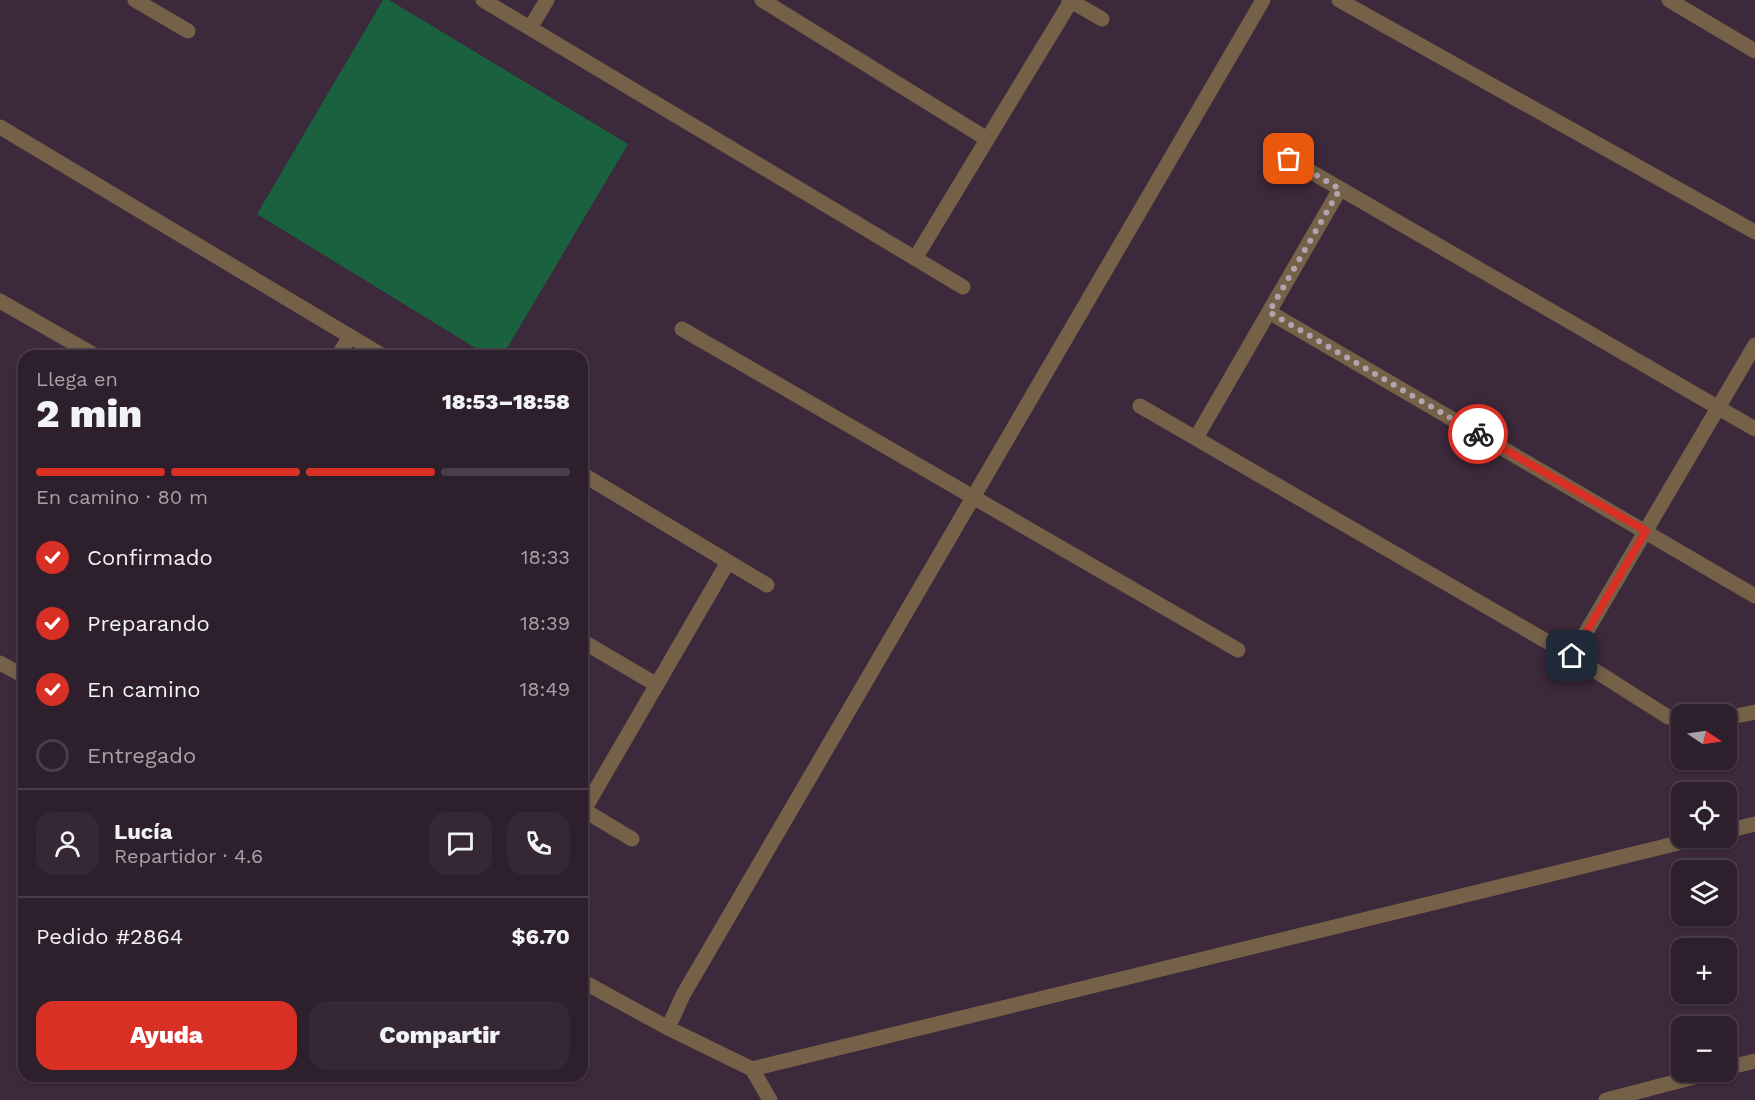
<!DOCTYPE html>
<html lang="es">
<head>
<meta charset="utf-8">
<style>
	:root { --surface:#2d1f2c; --page:#352734; --text:#f1f3f6; --muted:#a7a2a9; --line:#483d48; --accent:#d93025 }
	body { margin:0; font-family:"Work Sans",sans-serif; background:var(--page); color:var(--text); height:100vh; display:flex; flex-direction:column; font-size:22px; white-space:nowrap }
	* { box-sizing:border-box; margin:0 }
	p { font-size:20px; color:var(--muted) }
	.icon { flex:none; width:33px; height:33px; fill:none; stroke:currentColor; stroke-width:2; stroke-linecap:round; stroke-linejoin:round }
	.map { position:relative; flex:1; overflow:hidden }
	.drawer { position:absolute; left:18px; top:350px; width:570px; height:732px; display:flex; flex-direction:column; background:var(--surface); border-radius:18px; box-shadow:0 2px 4px #0004,0 0 0 2px var(--line) }
	.drawer>* { flex:none }
	.needle { width:39px; rotate:103deg }
	.tools { position:absolute; left:1671px; top:704px; display:grid; gap:12px }
	.tools a { display:grid; place-items:center; width:66px; height:66px; border-radius:12px; background:var(--surface); box-shadow:0 2px 4px #0004,0 0 0 2px var(--line); font-size:30px }
	.pin { position:absolute; display:grid; place-items:center; width:51px; height:51px; color:#fff; margin:-26px; border-radius:12px; box-shadow:0 3px 9px #0006 }
	.courier { position:absolute; display:grid; place-items:center; width:60px; height:60px; margin:-30px; border:4px solid #d93025; border-radius:50%; background:#fff; color:#222; box-shadow:0 2px 8px #0007 }
	.head em { font-style:normal; font-weight:800 }
	.head div { display:flex; flex-direction:column-reverse }
	.head { display:flex; align-items:center; justify-content:space-between; height:102px; padding:0 18px }
	h1 { font-size:39px; font-weight:800; line-height:45px }
	.bar { display:grid; grid-template-columns:repeat(4,1fr); gap:9px 6px; align-content:center; height:72px; padding:0 18px }
	.bar i { height:8px; border-radius:4px; background:var(--line) }
	.bar .current { background:var(--accent) }
	.bar p { grid-column:span 4 }
	.line { display:flex; align-items:center; gap:15px; padding:0 18px; border-top:2px solid var(--line) }
	.line div { flex:1 }
	.round { display:grid; place-items:center; flex:none; width:63px; height:63px; border-radius:18px; background:var(--page) }
	ol { padding:0 18px; list-style:none }
	li { display:flex; align-items:center; gap:18px; height:66px }
	li p { margin-inline-start:auto }
	li .icon { padding:6px; border-radius:50%; background:var(--accent); color:#fff; stroke-width:4 }
	li:last-child { color:var(--muted) }
	li i { width:33px; height:33px; border:3px solid var(--line); border-radius:50% }
	.action { display:flex; gap:12px; margin-top:auto; padding:12px 18px }
	.action a { flex:1; height:69px; border-radius:18px; background:var(--accent); color:#fff; font-size:24px; font-weight:800; line-height:69px; text-align:center }
	.action a+a { background:var(--page); color:var(--text) }
	.map>svg:first-child { display:block }
	.green { fill:#1a613f }
	.lines { fill:none; stroke-linecap:round; stroke-linejoin:round }
	.minor { stroke:#756148; stroke-width:15 }
	.done { stroke:#b2a3b1; stroke-width:6; stroke-dasharray:0 10.8 }
	.route { stroke:#d93025; stroke-width:8 }
</style>
</head>
<body>
<div class="map">
<svg width="1755" height="1100" viewBox="0 0 1755 1100">
	<rect width="100%" height="100%" fill="#3c293b"/>
	<!-- green -->
	<path class="green" d="M383,0H389L628,144L503,355H487L257,214Z"/>
	<g class="lines">
		<!-- minor -->
		<path class="minor" d="M135,0L188,31
			M483,0L963,287
			M762,0L987,139
			M1069,0L1102,19
			M1339,0L1755,232
			M1669,0L1755,51
			M530,28L547,0
			M0,127L383,356
			M1289,159L1755,429
			M916,257L1071,1
			M0,301L96,356
			M1269,312L1755,596
			M682,329L1238,650
			M338,356L350,336
			M1140,406L1572,656L1668,717L1682,720
			M1196,438L1340,189
			M582,474L767,585
			M582,641L657,685
			M1572,656L1755,345
			M0,663L24,676
			M1726,718L1755,712
			M582,809L632,839
			M584,810L728,562
			M1726,831L1755,824
			M582,981L668,1028L752,1069L770,1100
			M668,1028L683,995L1263,0
			M1726,1068L1755,1061
			M752,1069L1703,837
			M1606,1100L1717,1071"/>
	</g>
	<g class="lines">
		<!-- done -->
		<path class="done" d="M1289,159L1340,189L1269,312L1478,434"/>
		<!-- route -->
		<path class="route" d="M1478,434L1646,531L1572,656"/>
	</g>
</svg>
<div class="tools">
<a><svg class="needle" viewBox="-14 -14 28 28"><path d="M0-13l5 13h-10z" fill="#e53935"/><path d="M0 13l5-13h-10z" fill="#a7a2a9"/></svg></a>
<a><svg class="icon" aria-label="locate" viewBox="0 0 24 24"><circle cx="12" cy="12" r="6"/><path d="M12 2v4M12 18v4M2 12h4M18 12h4"/></svg></a>
<a><svg class="icon" aria-label="layers" viewBox="0 0 24 24"><path d="M12 4l9 5-9 5-9-5zM3 14l9 5 9-5"/></svg></a>
<a>+</a>
<a>−</a>
</div>
<div class="pin" style="left:1289px;top:159px;background:#ea580c"><svg class="icon" aria-label="bag" viewBox="0 0 24 24"><path d="M5 8h14l-1 12H6zM9 8a3 3 0 0 1 6 0"/></svg></div>
<div class="pin" style="left:1572px;top:656px;background:#1f2937"><svg class="icon" aria-label="home" viewBox="0 0 24 24"><path d="M3 11l9-7 9 7M6 9v11h12V9"/></svg></div>
<div class="courier" style="left:1478px;top:434px"><svg class="icon" aria-label="bike" viewBox="0 0 24 24"><circle cx="6" cy="16" r="4"/><circle cx="18" cy="16" r="4"/><path d="M6 16l4-8h5l3 8M10 8l3 8H6M13 5h3"/></svg></div>
<section class="drawer">
<div class="head"><div><h1>2 min</h1><p>Llega en</p></div><em>18:53–18:58</em></div>
<div class="bar"><i class="current"></i><i class="current"></i><i class="current"></i><i></i><p>En camino · 80 m</p></div>
<ol>
<li><svg class="icon" aria-label="check" viewBox="0 0 24 24"><path d="M5 12l5 5 9-10"/></svg>Confirmado<p>18:33</p></li>
<li><svg class="icon" aria-label="check" viewBox="0 0 24 24"><path d="M5 12l5 5 9-10"/></svg>Preparando<p>18:39</p></li>
<li><svg class="icon" aria-label="check" viewBox="0 0 24 24"><path d="M5 12l5 5 9-10"/></svg>En camino<p>18:49</p></li>
<li><i></i>Entregado</li>
</ol>
<div class="line" style="height:108px"><a class="round"><svg class="icon" aria-label="person" viewBox="0 0 24 24"><circle cx="12" cy="8" r="4"/><path d="M4 21q1-7 8-7t8 7"/></svg></a><div><b>Lucía</b><p>Repartidor · 4.6</p></div><a class="round"><svg class="icon" aria-label="chat" viewBox="0 0 24 24"><path d="M4 5h16v11H9l-5 4z"/></svg></a><a class="round"><svg class="icon" aria-label="phone" viewBox="0 0 24 24"><path d="M5 4h4l2 5-3 2q2 4 5 5l2-3 5 2v4C11 20 4 13 5 4z"/></svg></a></div>
<div class="line" style="height:78px"><div>Pedido #2864</div><b>$6.70</b></div>
<div class="action"><a>Ayuda</a><a>Compartir</a></div>
</section>
</div>
</body>
</html>
